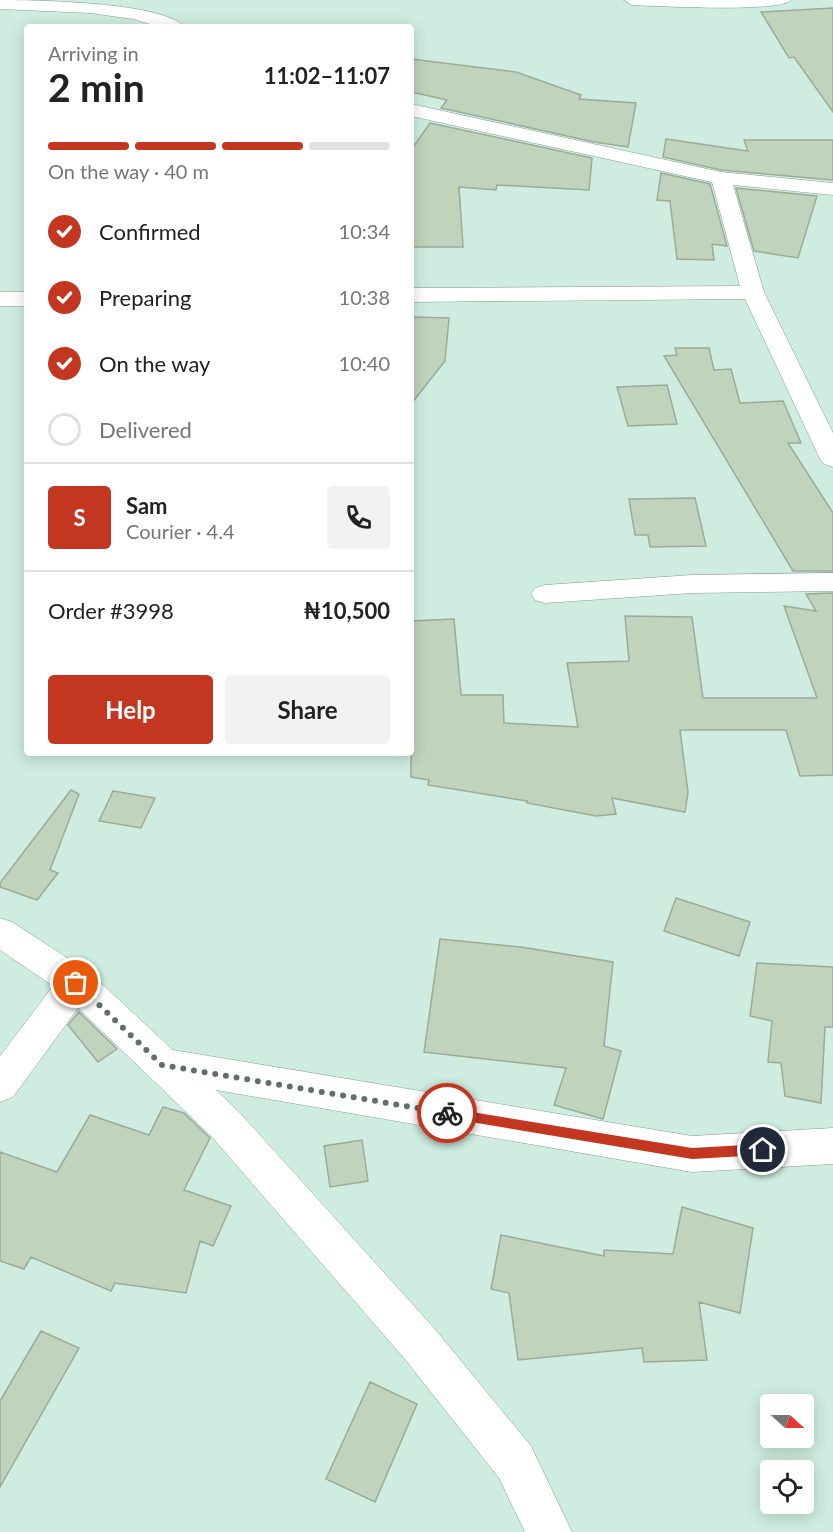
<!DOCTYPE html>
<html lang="en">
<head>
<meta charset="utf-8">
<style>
	:root { --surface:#fff; --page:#f2f2f2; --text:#222; --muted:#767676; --line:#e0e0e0; --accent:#c33721 }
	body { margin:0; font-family:Lato,sans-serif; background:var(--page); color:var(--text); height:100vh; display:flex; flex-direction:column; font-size:22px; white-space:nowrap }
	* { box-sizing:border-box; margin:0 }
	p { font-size:20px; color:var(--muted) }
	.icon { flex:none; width:33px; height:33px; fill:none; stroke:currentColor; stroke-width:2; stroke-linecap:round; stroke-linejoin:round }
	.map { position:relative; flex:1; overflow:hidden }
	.sheet { position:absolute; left:24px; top:24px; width:390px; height:732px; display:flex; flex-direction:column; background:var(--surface); border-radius:6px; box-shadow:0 3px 15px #0003 }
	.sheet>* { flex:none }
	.needle { width:39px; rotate:111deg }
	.tools { position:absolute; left:760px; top:1394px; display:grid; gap:12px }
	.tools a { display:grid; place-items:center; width:54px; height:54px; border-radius:6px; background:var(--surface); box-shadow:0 3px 15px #0003; font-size:30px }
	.pin { position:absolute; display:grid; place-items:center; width:51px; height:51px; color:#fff; margin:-26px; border:3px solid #fff; border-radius:50%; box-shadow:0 2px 6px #0007 }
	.courier { position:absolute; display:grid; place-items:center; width:60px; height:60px; margin:-30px; border:4px solid #c33721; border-radius:50%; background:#fff; color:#222; box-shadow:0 2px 8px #0007 }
	.overview em { font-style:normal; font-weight:700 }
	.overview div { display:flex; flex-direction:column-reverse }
	.overview { display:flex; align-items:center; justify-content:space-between; height:102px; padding:0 24px }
	h1 { font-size:39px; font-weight:700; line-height:45px }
	.bar { display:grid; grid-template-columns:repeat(4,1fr); gap:9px 6px; align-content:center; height:72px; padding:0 24px }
	.bar i { height:8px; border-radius:4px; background:var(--line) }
	.bar .on { background:var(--accent) }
	.bar p { grid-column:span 4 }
	.line { display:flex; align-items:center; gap:15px; padding:0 24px; border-top:2px solid var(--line) }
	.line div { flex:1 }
	.round { display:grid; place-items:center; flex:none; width:63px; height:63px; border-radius:6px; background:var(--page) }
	ol { padding:0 24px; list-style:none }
	li { display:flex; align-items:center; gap:18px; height:66px }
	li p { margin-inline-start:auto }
	li .icon { padding:6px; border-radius:50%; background:var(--accent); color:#fff; stroke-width:4 }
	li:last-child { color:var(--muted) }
	li i { width:33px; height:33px; border:3px solid var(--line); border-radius:50% }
	.action { display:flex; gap:12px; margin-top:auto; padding:12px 24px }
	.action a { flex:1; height:69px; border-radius:6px; background:var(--accent); color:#fff; font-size:24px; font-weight:700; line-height:69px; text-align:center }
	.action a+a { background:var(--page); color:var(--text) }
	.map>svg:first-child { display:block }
	.building { fill:#c0d3bc; stroke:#9aac96; stroke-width:1.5 }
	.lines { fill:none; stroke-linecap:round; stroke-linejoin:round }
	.minor-casing { stroke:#809e91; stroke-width:1 }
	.minor { fill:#fff; fill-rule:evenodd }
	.route { fill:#c33721 }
	.done { stroke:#5e7068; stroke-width:6; stroke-dasharray:0 10.8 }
</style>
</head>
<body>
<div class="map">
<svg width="833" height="1532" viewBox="0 0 833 1532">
	<rect width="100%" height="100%" fill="#ceede0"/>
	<!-- building -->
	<path class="building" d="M833,8V112L794,57L789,58L761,12Z
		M411,59L516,72L581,95L579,99L636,103L628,147L594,142L441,108L447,100L411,92Z
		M430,123L592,158L589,190L497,185L496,190L459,187L463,247H411V150Z
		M666,139L748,151L744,140H833V180L721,170L663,157Z
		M661,173L710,184L727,246L712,244L714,260L677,259L670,201L657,200Z
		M736,188L817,196L798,258L754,251Z
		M411,317L449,318L445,361L411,404Z
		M675,348H709L714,370L731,369L740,403L783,401L801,443H788L833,513V571H793L664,356L677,355Z
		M667,385L677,424L628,426L617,387Z
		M695,498L706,546L650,547L648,535H635L629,499Z
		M833,593V775L800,776L786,730H680L688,792L685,812L612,798L616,814L596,816L527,803V801L428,785L429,780L411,777V621L454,619L461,695H503L504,723L578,727L567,663L629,661L625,616L692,617L703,698H817L784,606L816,611L806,594Z
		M71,790L79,794L50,870L58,873L37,900L0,887V883Z
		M113,791L155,798L141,828L99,821Z
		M676,898L750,922L739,956L664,931Z
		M440,939L521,947L613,962L604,1046L621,1051L603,1119L554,1105L566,1068L424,1052Z
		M757,963L833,967V1027H825L821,1103L785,1096L781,1063L768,1062L772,1021L750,1016Z
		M79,1012L117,1049L98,1062L68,1025Z
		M163,1107L184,1113L210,1138L184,1190L231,1206L213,1246L200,1241L186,1293L115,1283L111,1291L31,1257L24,1269L0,1261V1152L57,1172L90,1115L149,1135Z
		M362,1140L368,1181L330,1187L324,1146Z
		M682,1207L753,1228L740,1313L699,1302L707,1360L644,1362L642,1348L518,1360L509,1293L491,1289L501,1235L604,1256V1250L673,1254Z
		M41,1331L79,1348L0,1487V1401Z
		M370,1382L417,1404L375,1502L326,1479Z"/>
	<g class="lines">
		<!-- minor casing -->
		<g class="minor-casing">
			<path id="minor" d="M0,0C33,0 165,2 184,27H160L133,19L90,13L0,9Z
				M624,0H791C780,13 655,6 632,5Z
				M411,104L721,172L833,183V195L733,185L764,292L833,433V467L824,464L820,459L745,299L411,302V288L740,286L712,182L411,116Z
				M0,292H27V306H0Z
				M833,573V591L692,593L545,603L535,600L531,594L535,588L545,585L692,575Z
				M0,918L12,922L89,972L173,1050L692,1136L833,1128V1164L692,1172L216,1090L239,1112L434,1328L531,1446L572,1532H525L499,1478L404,1358L211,1136L78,1008L13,1097L0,1102V1056L53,986L0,950Z"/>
		</g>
		<!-- minor -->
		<use href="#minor" class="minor"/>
	</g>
	<!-- route -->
	<path class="route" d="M447,1108L692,1148L763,1144L769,1150L763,1155L692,1159L447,1118L441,1113Z"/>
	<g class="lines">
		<!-- done -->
		<path class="done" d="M76,983L162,1065L447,1113"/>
	</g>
</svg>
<div class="tools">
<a><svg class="needle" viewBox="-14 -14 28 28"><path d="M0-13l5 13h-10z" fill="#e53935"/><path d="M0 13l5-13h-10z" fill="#767676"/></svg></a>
<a><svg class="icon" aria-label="locate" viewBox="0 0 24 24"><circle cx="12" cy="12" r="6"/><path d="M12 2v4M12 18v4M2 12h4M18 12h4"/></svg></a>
</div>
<div class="pin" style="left:76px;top:983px;background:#ea580c"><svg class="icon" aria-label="bag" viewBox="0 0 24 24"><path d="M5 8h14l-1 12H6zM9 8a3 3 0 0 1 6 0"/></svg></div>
<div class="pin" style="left:763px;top:1150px;background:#1f2937"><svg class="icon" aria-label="home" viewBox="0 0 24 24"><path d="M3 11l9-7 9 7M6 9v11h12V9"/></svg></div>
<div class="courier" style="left:447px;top:1113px"><svg class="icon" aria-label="bike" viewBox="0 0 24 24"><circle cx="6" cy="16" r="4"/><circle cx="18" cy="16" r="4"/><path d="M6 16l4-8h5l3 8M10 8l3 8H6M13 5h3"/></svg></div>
<section class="sheet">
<div class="overview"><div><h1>2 min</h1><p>Arriving in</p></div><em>11:02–11:07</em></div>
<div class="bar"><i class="on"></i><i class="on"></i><i class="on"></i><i></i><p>On the way · 40 m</p></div>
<ol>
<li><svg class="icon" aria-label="check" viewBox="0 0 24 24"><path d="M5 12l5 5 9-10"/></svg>Confirmed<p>10:34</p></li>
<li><svg class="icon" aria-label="check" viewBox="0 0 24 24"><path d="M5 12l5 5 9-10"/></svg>Preparing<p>10:38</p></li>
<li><svg class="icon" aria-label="check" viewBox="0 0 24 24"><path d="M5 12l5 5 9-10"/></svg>On the way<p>10:40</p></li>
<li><i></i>Delivered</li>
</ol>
<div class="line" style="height:108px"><b class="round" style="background:var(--accent);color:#fff">S</b><div><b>Sam</b><p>Courier · 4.4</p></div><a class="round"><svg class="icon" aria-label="phone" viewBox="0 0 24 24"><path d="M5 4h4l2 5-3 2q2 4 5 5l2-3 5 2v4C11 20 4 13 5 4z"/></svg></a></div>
<div class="line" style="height:78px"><div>Order #3998</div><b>₦10,500</b></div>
<div class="action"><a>Help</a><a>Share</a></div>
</section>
</div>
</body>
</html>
